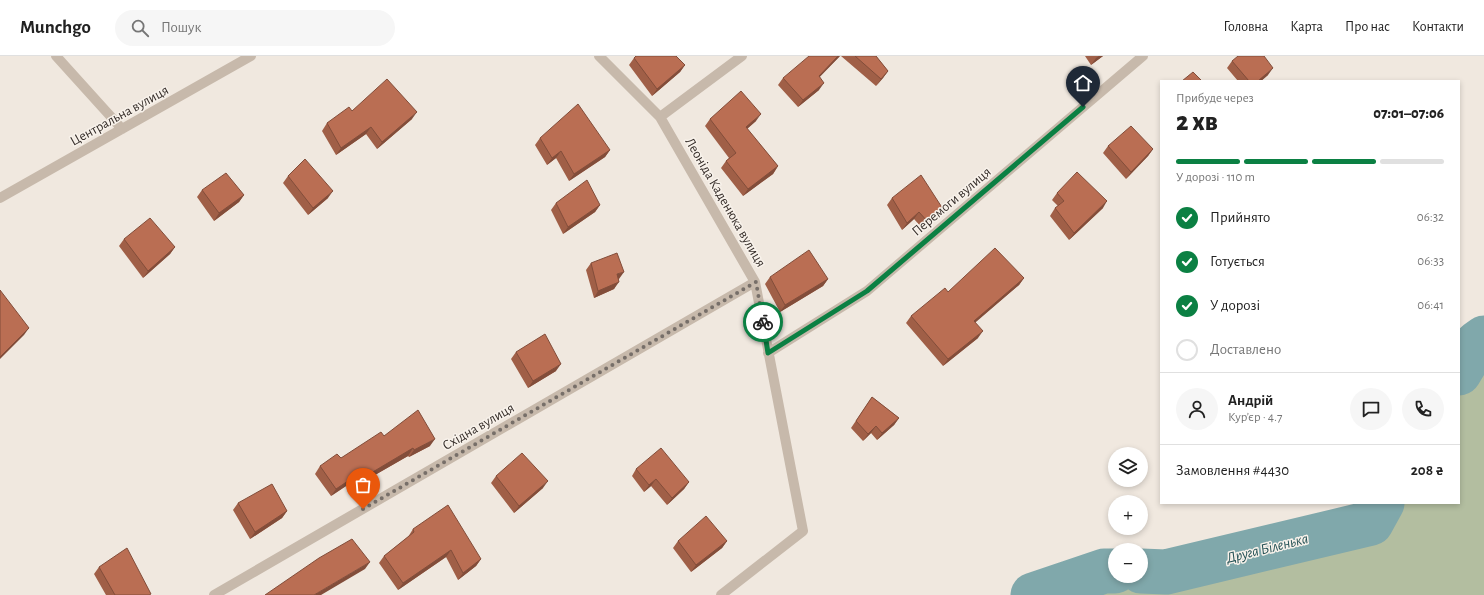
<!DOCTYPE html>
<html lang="uk">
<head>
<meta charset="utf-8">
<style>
	:root { --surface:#fff; --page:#f6f6f6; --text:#222; --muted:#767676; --line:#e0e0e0; --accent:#0b8043 }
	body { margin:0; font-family:"Alegreya Sans",sans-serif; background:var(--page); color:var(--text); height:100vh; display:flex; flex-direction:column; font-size:15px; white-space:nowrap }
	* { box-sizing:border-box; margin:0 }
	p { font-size:13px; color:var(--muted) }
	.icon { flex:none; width:22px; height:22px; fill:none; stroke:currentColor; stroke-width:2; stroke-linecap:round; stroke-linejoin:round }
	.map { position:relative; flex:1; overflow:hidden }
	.sheet { position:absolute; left:1160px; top:24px; width:300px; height:424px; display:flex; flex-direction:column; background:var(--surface); border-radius:0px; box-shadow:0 2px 6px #0003 }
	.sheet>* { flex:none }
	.tools { position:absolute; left:1108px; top:391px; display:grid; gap:8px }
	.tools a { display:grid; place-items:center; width:40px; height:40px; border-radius:50%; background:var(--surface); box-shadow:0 2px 6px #0003; font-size:20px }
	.pin { position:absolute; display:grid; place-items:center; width:34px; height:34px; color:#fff; margin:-41px -17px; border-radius:50% 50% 50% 0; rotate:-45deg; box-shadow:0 0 4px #0007 }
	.pin .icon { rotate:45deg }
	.courier { position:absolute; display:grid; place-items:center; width:40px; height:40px; margin:-20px; border:3px solid #0b8043; border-radius:50%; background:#fff; color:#222; box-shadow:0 1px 5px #0007 }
	.summary em { font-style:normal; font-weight:800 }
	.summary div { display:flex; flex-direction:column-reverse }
	.summary { display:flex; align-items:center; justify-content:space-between; height:68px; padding:0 16px }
	h1 { font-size:26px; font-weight:800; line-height:30px }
	.bar { display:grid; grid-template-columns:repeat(4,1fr); gap:6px 4px; align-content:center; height:48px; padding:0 16px }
	.bar i { height:5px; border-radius:3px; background:var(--line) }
	.bar .selected { background:var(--accent) }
	.bar p { grid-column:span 4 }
	.line { display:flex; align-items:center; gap:10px; padding:0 16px; border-top:1px solid var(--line) }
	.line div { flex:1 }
	.round { display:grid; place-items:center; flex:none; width:42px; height:42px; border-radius:21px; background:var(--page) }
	ol { padding:0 16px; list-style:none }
	li { display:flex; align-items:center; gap:12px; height:44px }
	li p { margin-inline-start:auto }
	li .icon { padding:4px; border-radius:50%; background:var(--accent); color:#fff; stroke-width:4 }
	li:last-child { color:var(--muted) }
	li i { width:22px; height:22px; border:2px solid var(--line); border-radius:50% }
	header { display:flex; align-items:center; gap:24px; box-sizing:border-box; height:56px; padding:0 20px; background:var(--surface); border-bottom:1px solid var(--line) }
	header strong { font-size:19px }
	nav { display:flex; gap:22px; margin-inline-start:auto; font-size:14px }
	.search { width:280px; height:36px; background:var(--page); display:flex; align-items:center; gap:10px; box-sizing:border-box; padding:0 14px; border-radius:22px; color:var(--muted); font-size:15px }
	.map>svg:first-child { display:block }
	.green { fill:#b3bea0 }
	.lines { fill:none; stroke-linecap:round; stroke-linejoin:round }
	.river { stroke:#80a8ab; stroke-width:45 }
	.minor { stroke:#c7b9ab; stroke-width:10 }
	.wall { fill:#a05f47 }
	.shaded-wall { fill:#824d3a }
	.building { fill:#ba6e53; stroke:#824d3a }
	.done { stroke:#776f69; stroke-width:4; stroke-dasharray:0 7.2 }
	.route { stroke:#0b8043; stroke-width:5 }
	.labels { text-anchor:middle; stroke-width:3; stroke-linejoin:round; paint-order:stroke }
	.street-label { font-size:14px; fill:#362e2a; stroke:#f8f2eb }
	.water-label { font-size:15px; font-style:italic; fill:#235054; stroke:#f8f2eb }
</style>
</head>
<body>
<header>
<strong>Munchgo</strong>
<div class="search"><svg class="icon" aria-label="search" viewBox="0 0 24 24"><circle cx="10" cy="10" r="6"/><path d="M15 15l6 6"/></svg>Пошук</div>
<nav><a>Головна</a><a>Карта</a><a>Про нас</a><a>Контакти</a></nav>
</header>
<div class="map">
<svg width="1484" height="539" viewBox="0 0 1484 539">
	<rect width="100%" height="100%" fill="#f0e8df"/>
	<!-- green -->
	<path class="green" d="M1484,282V539H1033L1104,515H1115V520H1141V515L1166,516L1371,467L1382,447H1459V317L1477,287Z"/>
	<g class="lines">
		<!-- river -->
		<path class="river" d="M1459,317L1477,287L1484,282
			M1141,515L1166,516L1371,467L1382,447
			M1033,539L1104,515H1115"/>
		<!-- minor -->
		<path class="minor" d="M56,0L122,73
			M599,0L660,61L755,226L803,475L721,539
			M660,61L742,0
			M0,142L251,0
			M768,297L867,235L1143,0
			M214,539L755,226"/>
	</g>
	<!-- wall -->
	<path class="wall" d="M840,0L819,21V34L798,51L778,29L783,22Z
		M841,0H876L888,15L883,22L876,30Z
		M1085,0H1103L1091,9Z
		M634,2L685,9L680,16L652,40L629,9Z
		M1232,5L1268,19L1261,25H1238L1227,12Z
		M352,55L412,63L377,93L366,78L336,99L322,75L327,67Z
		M710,63L756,65L747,73L778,110L773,118L743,140L721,112L726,105L729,102L705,70Z
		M540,82L610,94L605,101L569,125L556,102L547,109L535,89Z
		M1108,90L1153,93L1148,100L1126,123L1103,97Z
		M288,120L328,142L308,159L283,127Z
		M202,134L244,139L239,146L214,165L197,141Z
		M1057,137L1103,152L1069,184L1050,160L1055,152L1058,150L1052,144Z
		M892,142L938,160L923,173L914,163L902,174L887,149Z
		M556,147L600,149L595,156L563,178L551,154Z
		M124,183L175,191L170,198L143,222L119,190Z
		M591,207L619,223L614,233L594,242L586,214Z
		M770,221L828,223L823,230L780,256L765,228Z
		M1024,222L1019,229L975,266L978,282L943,310L906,267L911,260L948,236Z
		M516,296L556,315L528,332L511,303Z
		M872,341L899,362L894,369L877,384L871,377L863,385L851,372Z
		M384,380L430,390L409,401L408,400L361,427L358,422L331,440L315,418L320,410L341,402Z
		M636,413L689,426L684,433L667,449L651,430L644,436L632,420Z
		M496,420L543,432L514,457L491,427Z
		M238,447L287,455L282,462L250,483L233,454Z
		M413,473L481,503L476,510L458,524L446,501L398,534L379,507L384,500L408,481Z
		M678,485H727L722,492L691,516L673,492Z
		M99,511L150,539H106L94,518Z"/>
	<!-- shaded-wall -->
	<path class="shaded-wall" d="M838,0H840L814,27L819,20Z
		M1099,0H1103L1091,9L1096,2Z
		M685,9L680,16L652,40L657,33Z
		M1273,12L1268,19L1261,25H1258Z
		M888,15L883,22L876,30L881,23Z
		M824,27L819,34L798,51L803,44Z
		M417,56L412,63L377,93L382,86Z
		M761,58L756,65L741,78L746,71Z
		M371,71L366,78L336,99L341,92Z
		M1153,93L1148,100L1126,123L1131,116Z
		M610,94L605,101L569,125L574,118Z
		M561,95L556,102L547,109L552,102Z
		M778,110L773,118L743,140L748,133Z
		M333,135L328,142L308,159L313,152Z
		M244,139L239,146L214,165L219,157Z
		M1107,145L1103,152L1069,184L1074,177Z
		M600,149L595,156L563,178L568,171Z
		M943,153L938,160L923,173L928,166Z
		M919,156L914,163L902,174L907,167Z
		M175,191L170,198L143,222L148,215Z
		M624,216L619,223L612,225L617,218Z
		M1024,222L1019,229L969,272L974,265Z
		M828,223L823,230L780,256L785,249Z
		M619,226L614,233L594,242L598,235Z
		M29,272L24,279L0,303V301Z
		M983,275L978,282L943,310L948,303Z
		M561,308L556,315L528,332L533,325Z
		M899,362L894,369L877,384L882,377Z
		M876,370L871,377L863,385L868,378Z
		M435,383L430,390L409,401L414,394Z
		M413,392L408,400L361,427L366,420Z
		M363,415L358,422L331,440L336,433Z
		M656,423L651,430L644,436L649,429Z
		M548,425L543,432L514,457L519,450Z
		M689,426L684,433L667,449L672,442Z
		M287,455L282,462L250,483L255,476Z
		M727,485L722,492L691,516L696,509Z
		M451,494L446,501L398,534L403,527Z
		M481,503L476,510L458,524L463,517Z
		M370,506L365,513L321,539H314Z"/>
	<!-- building -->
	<path class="building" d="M636,0H676L685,9L657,33L634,2Z
		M809,0H838L819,20L824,27L803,44L783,22Z
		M855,0H876L888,15L881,23Z
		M1238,0H1264L1273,12L1258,25H1249L1232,5Z
		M1193,16L1202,25H1182Z
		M387,23L417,56L382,86L371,71L341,92L327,67L349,51L352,55Z
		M741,35L761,58L746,71L778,110L748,133L726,105L736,97L710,63Z
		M578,48L610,94L574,118L561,95L552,102L540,82Z
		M1131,70L1153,93L1131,116L1108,90Z
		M305,103L333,135L313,152L288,120Z
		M1077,116L1107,145L1074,177L1055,152L1064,145L1057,137Z
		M226,117L244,139L219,157L202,134Z
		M921,119L943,153L928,166L919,156L907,167L892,142Z
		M587,124L600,149L568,171L556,147Z
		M150,162L175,191L148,215L124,183Z
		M995,192L1024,222L974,265L983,275L948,303L911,260L945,232L948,236Z
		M809,194L828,223L785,249L770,221Z
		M617,197L624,216L617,218L619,226L598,235L591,207Z
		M0,234L29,272L0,301Z
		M545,278L561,308L533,325L516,296Z
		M872,341L899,362L882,377L876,370L868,378L856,365Z
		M418,354L435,383L414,394L413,392L366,420L363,415L336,433L320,410L337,398L341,402L381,376L384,380Z
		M661,392L689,426L672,442L656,423L649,429L636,413Z
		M522,397L548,425L519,450L496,420Z
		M272,428L287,455L255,476L238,447Z
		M448,449L481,503L463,517L451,494L403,527L384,500L414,476L413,473Z
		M706,460L727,485L696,509L678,485Z
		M352,483L370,506L314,539H265L319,502Z
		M127,492L151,538L149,539H115L99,511Z"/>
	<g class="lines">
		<!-- done -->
		<path class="done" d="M363,453L756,226L763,266"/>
		<!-- route -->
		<path class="route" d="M763,266L768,297L867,235L1083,51"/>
	</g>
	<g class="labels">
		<!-- street labels -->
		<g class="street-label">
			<text transform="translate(119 59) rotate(-29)" y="5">Центральна вулиця</text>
			<text transform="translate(951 145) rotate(-40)" y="5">Перемоги вулиця</text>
			<text transform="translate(726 146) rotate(60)" y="5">Леоніда Каденюка вулиця</text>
			<text transform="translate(478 370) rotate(-30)" y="5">Східна вулиця</text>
		</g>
		<!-- water labels -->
		<g class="water-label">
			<text transform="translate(1267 492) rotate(-14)" y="5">Друга Біленька</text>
		</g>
	</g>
</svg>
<div class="tools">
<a><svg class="icon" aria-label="layers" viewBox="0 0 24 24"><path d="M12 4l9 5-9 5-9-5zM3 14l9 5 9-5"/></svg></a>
<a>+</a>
<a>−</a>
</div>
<div class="pin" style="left:363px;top:453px;background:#ea580c"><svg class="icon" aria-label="bag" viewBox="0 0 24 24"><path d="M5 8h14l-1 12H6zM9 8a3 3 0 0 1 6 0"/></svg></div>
<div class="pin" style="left:1083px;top:51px;background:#1f2937"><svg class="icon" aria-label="home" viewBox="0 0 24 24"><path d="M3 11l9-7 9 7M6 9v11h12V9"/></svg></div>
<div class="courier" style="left:763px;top:266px"><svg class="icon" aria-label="bike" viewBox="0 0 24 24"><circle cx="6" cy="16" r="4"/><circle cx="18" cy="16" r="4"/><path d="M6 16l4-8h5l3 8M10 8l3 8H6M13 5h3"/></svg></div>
<section class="sheet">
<div class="summary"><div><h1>2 хв</h1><p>Прибуде через</p></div><em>07:01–07:06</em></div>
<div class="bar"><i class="selected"></i><i class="selected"></i><i class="selected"></i><i></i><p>У дорозі · 110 m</p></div>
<ol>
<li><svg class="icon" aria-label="check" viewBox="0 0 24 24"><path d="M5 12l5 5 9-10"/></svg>Прийнято<p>06:32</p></li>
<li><svg class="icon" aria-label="check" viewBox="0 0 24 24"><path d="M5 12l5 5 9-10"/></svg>Готується<p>06:33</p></li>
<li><svg class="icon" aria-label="check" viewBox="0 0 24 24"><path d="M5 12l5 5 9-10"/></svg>У дорозі<p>06:41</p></li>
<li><i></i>Доставлено</li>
</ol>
<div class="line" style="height:72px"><a class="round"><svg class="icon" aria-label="person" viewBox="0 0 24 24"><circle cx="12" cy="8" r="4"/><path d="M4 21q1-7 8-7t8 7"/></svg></a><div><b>Андрій</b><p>Кур’єр · 4.7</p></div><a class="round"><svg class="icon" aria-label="chat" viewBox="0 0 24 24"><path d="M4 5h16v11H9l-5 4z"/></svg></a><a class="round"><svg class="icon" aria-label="phone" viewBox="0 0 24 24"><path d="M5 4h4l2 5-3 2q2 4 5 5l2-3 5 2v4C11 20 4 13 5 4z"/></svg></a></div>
<div class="line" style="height:52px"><div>Замовлення #4430</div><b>208 ₴</b></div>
</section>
</div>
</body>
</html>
